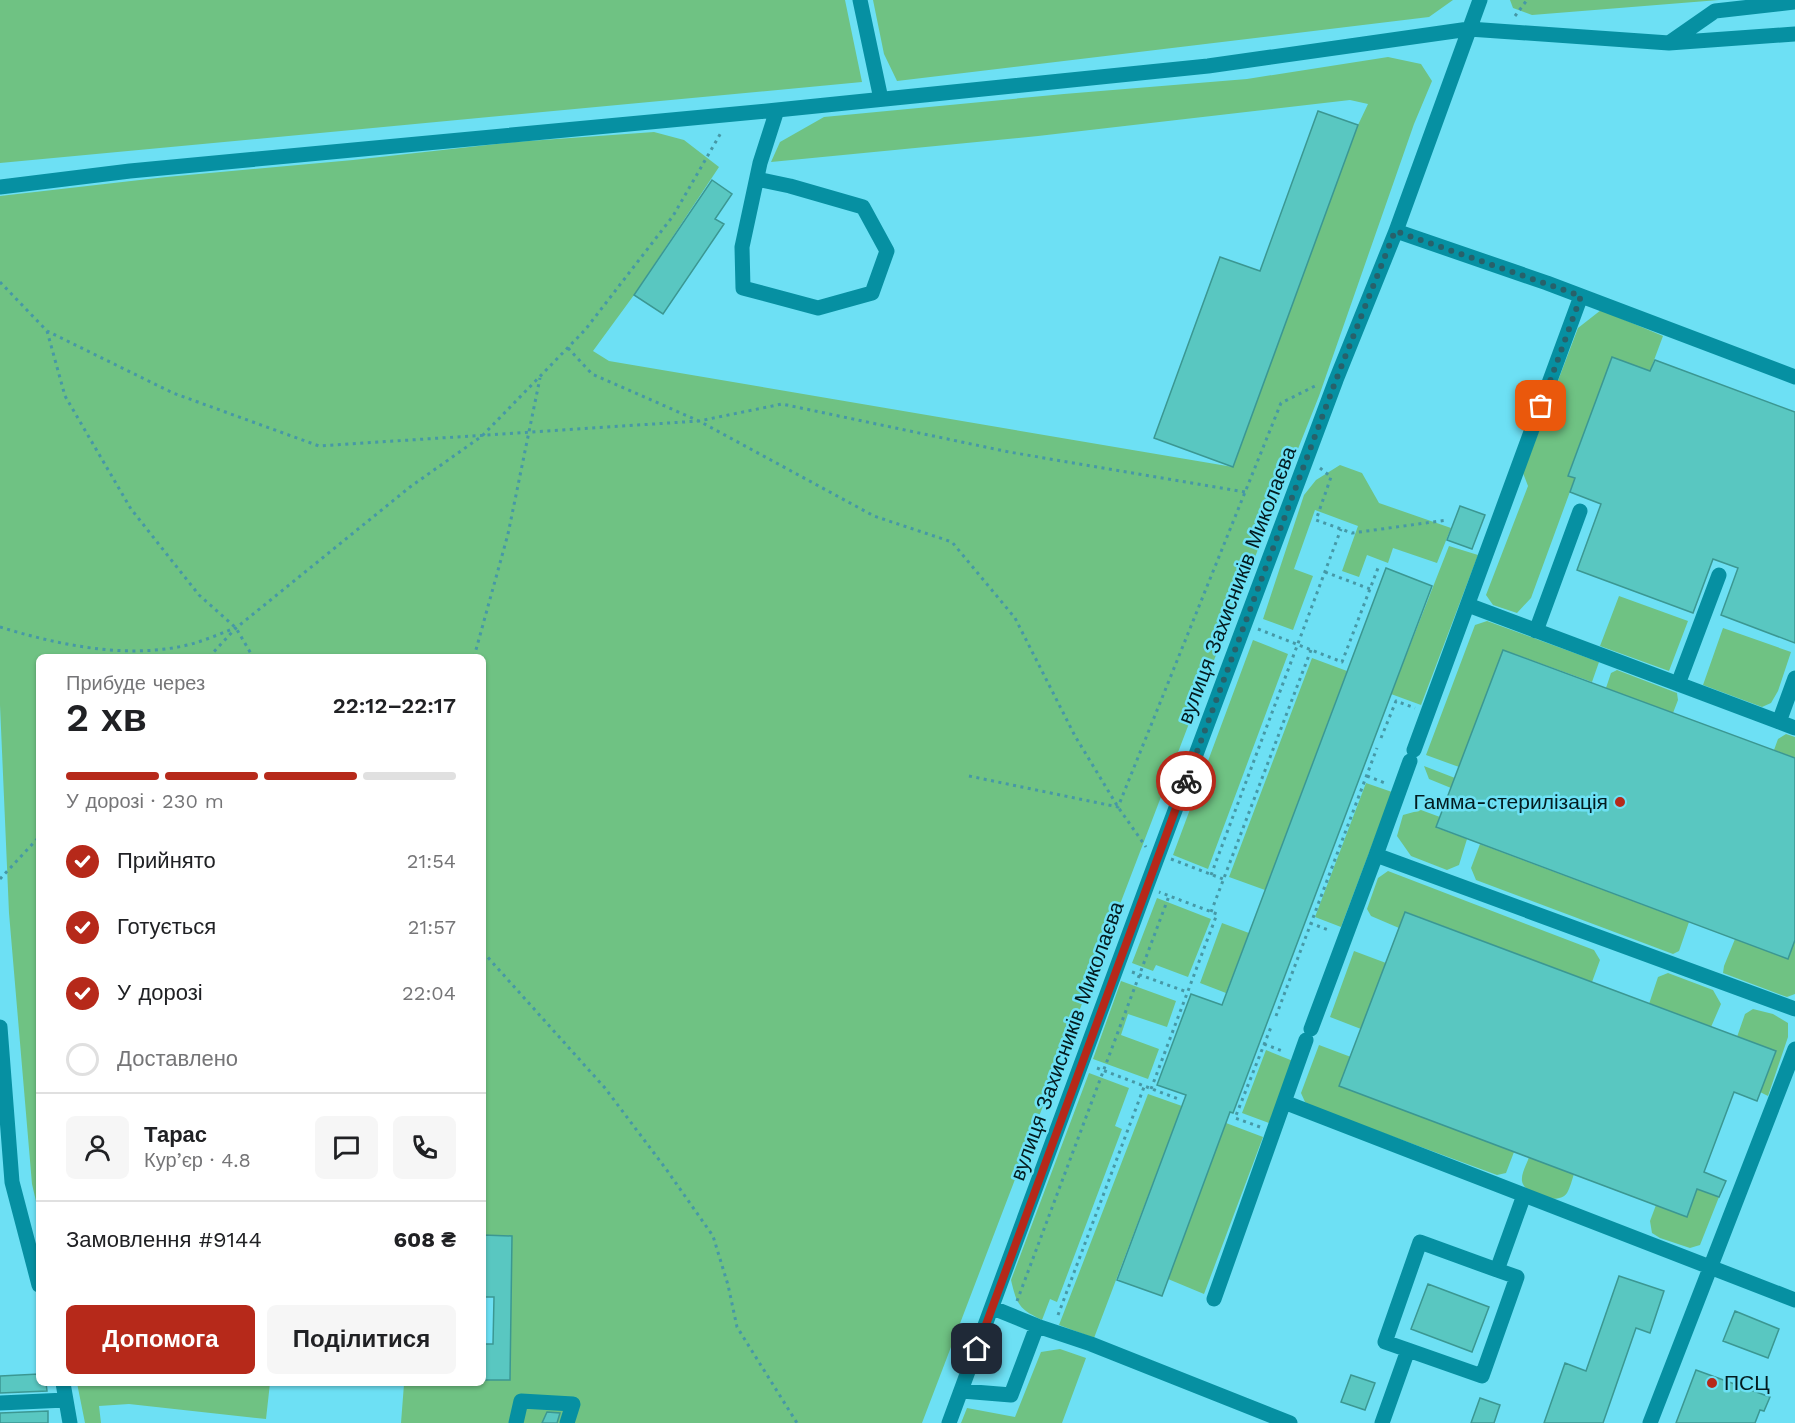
<!DOCTYPE html>
<html lang="uk">
<head>
<meta charset="utf-8">
<style>
	:root { --surface:#fff; --page:#f6f6f6; --text:#202124; --muted:#757577; --line:#e0e0e0; --accent:#b6291a }
	body { margin:0; font-family:"Work Sans",sans-serif; background:var(--page); color:var(--text); height:100vh; display:flex; flex-direction:column; font-size:22px; white-space:nowrap }
	* { box-sizing:border-box; margin:0 }
	p { font-size:20px; color:var(--muted) }
	.icon { flex:none; width:33px; height:33px; fill:none; stroke:currentColor; stroke-width:2; stroke-linecap:round; stroke-linejoin:round }
	.map { position:relative; flex:1; overflow:hidden }
	.panel { position:absolute; left:36px; top:654px; width:450px; height:732px; display:flex; flex-direction:column; background:var(--surface); border-radius:9px; box-shadow:0 2px 4px #0004 }
	.panel>* { flex:none }
	.pin { position:absolute; display:grid; place-items:center; width:51px; height:51px; color:#fff; margin:-26px; border-radius:12px; box-shadow:0 3px 9px #0006 }
	.courier { position:absolute; display:grid; place-items:center; width:60px; height:60px; margin:-30px; border:4px solid #b6291a; border-radius:50%; background:#fff; color:#222; box-shadow:0 2px 8px #0007 }
	.overview em { font-style:normal; font-weight:600 }
	.overview div { display:flex; flex-direction:column-reverse }
	.overview { display:flex; align-items:center; justify-content:space-between; height:102px; padding:0 30px }
	h1 { font-size:39px; font-weight:600; line-height:45px }
	.bar { display:grid; grid-template-columns:repeat(4,1fr); gap:9px 6px; align-content:center; height:72px; padding:0 30px }
	.bar i { height:8px; border-radius:4px; background:var(--line) }
	.bar .active { background:var(--accent) }
	.bar p { grid-column:span 4 }
	.line { display:flex; align-items:center; gap:15px; padding:0 30px; border-top:2px solid var(--line) }
	.line div { flex:1 }
	.round { display:grid; place-items:center; flex:none; width:63px; height:63px; border-radius:9px; background:var(--page) }
	ol { padding:0 30px; list-style:none }
	li { display:flex; align-items:center; gap:18px; height:66px }
	li p { margin-inline-start:auto }
	li .icon { padding:6px; border-radius:50%; background:var(--accent); color:#fff; stroke-width:4 }
	li:last-child { color:var(--muted) }
	li i { width:33px; height:33px; border:3px solid var(--line); border-radius:50% }
	.button { display:flex; gap:12px; margin-top:auto; padding:12px 30px }
	.button a { flex:1; height:69px; border-radius:9px; background:var(--accent); color:#fff; font-size:24px; font-weight:600; line-height:69px; text-align:center }
	.button a+a { background:var(--page); color:var(--text) }
	.map>svg:first-child { display:block }
	.green { fill:#6fc283 }
	.building { fill:#59c7c1; stroke:#3b9792; stroke-width:1.5 }
	.lines { fill:none; stroke-linecap:round; stroke-linejoin:round }
	.path { stroke:#4698a6; stroke-width:3; stroke-dasharray:3 4.5; stroke-linecap:butt }
	.minor { stroke:#0690a2; stroke-width:15 }
	.done { stroke:#28616a; stroke-width:6; stroke-dasharray:0 10.8 }
	.route { stroke:#b6291a; stroke-width:8 }
	.poi-dot { fill:#b6291a; stroke:#6de0f4; stroke-width:2 }
	.labels { text-anchor:middle; stroke-width:5; stroke-linejoin:round; paint-order:stroke }
	.street-label { font-size:21px; fill:#031c20; stroke:#6de0f4 }
	.poi-label { font-size:21px; fill:#031c20; stroke:#6de0f4; text-anchor:end }
</style>
</head>
<body>
<div class="map">
<svg width="1795" height="1423" viewBox="0 0 1795 1423">
	<rect width="100%" height="100%" fill="#6de0f4"/>
	<!-- green -->
	<path class="green" d="M0,0H845L862,82L0,163Z
		M873,0H1453L1429,17L897,81L884,54Z
		M1510,0H1719L1532,15L1513,8Z
		M1388,57L1421,64L1432,81L1414,124L1319,396L1193,713L922,1423H401L404,1384L483,1383V1380H510L512,1236L483,1235V657H39V1214L32,1184L9,913L0,705V196L166,177L353,160L515,142L654,132L684,140L719,167L634,295L593,351L609,361L1233,467L1358,125L1368,104L1350,100L1038,136L771,162L780,142L824,117L1064,94L1247,79Z
		M1601,310L1663,336L1650,371L1612,358L1568,475L1575,478L1531,598L1517,613L1493,605L1486,595L1528,486L1523,473L1578,328Z
		M1340,465L1362,473L1379,503L1451,528L1437,563L1393,548L1388,563L1367,555L1359,577L1342,571L1358,526L1315,510L1294,569L1313,576L1293,630L1263,619L1304,495L1316,480Z
		M1449,546L1478,555L1421,705L1391,694Z
		M1619,596L1688,621L1669,671L1600,646Z
		M1487,621L1599,662L1592,682L1503,650L1459,767L1426,755L1475,625Z
		M1723,628L1791,652L1778,691L1771,703L1762,707L1703,685Z
		M1253,640L1288,654L1208,869L1173,855Z
		M1312,658L1347,671L1265,890L1229,877Z
		M1617,670L1677,693L1678,700L1673,713L1606,688L1611,673Z
		M1786,734L1795,737V758L1774,750L1778,739Z
		M1424,766L1455,778L1451,788L1429,779Z
		M1366,783L1392,792L1341,927L1315,917Z
		M1421,810L1440,817L1437,828L1467,839L1459,865L1447,870L1411,856L1397,836L1403,815Z
		M1480,844L1689,922L1679,951L1673,954L1476,880L1471,868Z
		M1388,871L1594,950L1600,960L1592,982L1406,912L1399,928L1371,916L1367,909L1378,878Z
		M1157,898L1211,919L1188,977L1156,965L1153,971L1132,963Z
		M1222,923L1249,933L1226,993L1200,983Z
		M1735,939L1795,940V994L1787,997L1723,973L1724,966Z
		M1354,951L1386,963L1361,1029L1330,1017Z
		M1668,973L1713,990L1721,1004L1711,1027L1649,1004L1658,977Z
		M1121,981L1176,1001L1167,1027L1128,1014L1121,1035L1159,1049L1148,1079L1093,1059Z
		M1753,1009L1773,1014L1788,1023V1037L1768,1096L1760,1092L1776,1051L1737,1037L1745,1014Z
		M1319,1045L1351,1057L1514,1152L1506,1173L1497,1175L1318,1109L1305,1102L1301,1093Z
		M1266,1050L1293,1061L1269,1123L1242,1113Z
		M1089,1073L1129,1088L1115,1126L1122,1129L1057,1302L1050,1299L1042,1320C1019,1309 1017,1305 1011,1280Z
		M1148,1094L1182,1106L1094,1338L1059,1325Z
		M1226,1123L1263,1137L1204,1294L1168,1279Z
		M1529,1157L1574,1174C1572,1180 1570,1188 1567,1193C1558,1206 1524,1195 1522,1181C1521,1173 1527,1164 1529,1157Z
		M1697,1189L1719,1197L1700,1245L1690,1248L1660,1238L1652,1233L1650,1221L1656,1205L1687,1217Z
		M1060,1349L1086,1358L1062,1423H961L967,1408L1015,1417L1041,1352Z
		M77,1383H270L266,1419L129,1404L99,1406L101,1423H85Z"/>
	<!-- building -->
	<path class="building" d="M1318,111L1358,125L1233,467L1154,438L1220,257L1260,271Z
		M712,180L732,194L715,219L724,224L663,314L634,295Z
		M1612,357L1650,371L1655,360L1795,412V643L1721,615L1738,568L1713,559L1693,613L1577,570L1601,504L1570,492L1575,478L1568,476Z
		M1460,506L1485,515L1472,549L1447,540Z
		M1386,568L1432,586L1233,1113L1230,1112L1162,1296L1117,1280L1186,1095L1157,1085L1191,994L1222,1005Z
		M1503,650L1795,758V940L1788,959L1436,827Z
		M1405,912L1776,1051L1757,1101L1734,1092L1704,1172L1726,1181L1719,1197L1697,1189L1687,1217L1339,1086Z
		M483,1235L512,1236L510,1380H484V1344H493L494,1297H483Z
		M1619,1276L1664,1291L1650,1333L1636,1328L1603,1423H1544L1565,1363L1586,1371Z
		M1428,1284L1489,1307L1472,1352L1411,1329Z
		M1735,1311L1779,1329L1768,1358L1723,1341Z
		M1696,1370L1770,1397L1764,1411L1760,1410L1755,1423H1676Z
		M39,1374V1383H46L47,1391L0,1393V1376Z
		M1351,1375L1375,1383L1365,1410L1341,1402Z
		M1480,1398L1500,1405L1494,1423H1471Z
		M48,1411V1423H0V1413Z
		M547,1412L560,1413L557,1423H542Z"/>
	<g class="lines">
		<!-- path -->
		<path class="path" d="M1515,16L1527,0
			M0,282L47,331L173,393L319,446L699,421L782,404L1009,452L1245,492
			M47,331L65,396L131,509L199,595L236,628L253,657
			M568,348L592,374L699,421L874,516L952,542L1015,618L1075,736L1118,807L1146,847
			M1320,468L1331,477L1316,520L1352,533L1448,520
			M1325,572L1370,589
			M0,627C55,644 120,658 178,647C197,644 217,635 235,628
			M1258,629L1342,662L1378,568
			M209,657L236,628L410,487L482,436L585,330L673,216L722,131
			M474,657L508,534L540,378
			M1381,738L1396,701L1415,708
			M969,776L1118,807L1281,403L1317,385
			M1367,776L1385,783
			M1171,859L1223,879
			M1211,875L1341,529
			M0,879L39,837
			M1211,912L1311,650
			M1310,923L1331,931
			M483,952L605,1088L666,1169L713,1236L728,1285L737,1327L797,1423
			M1132,972L1187,992
			M1276,1016L1377,748
			M1264,1044L1285,1052
			M1097,1068L1181,1100
			M1151,1089L1217,914L1159,892
			M1260,1127L1235,1118L1271,1027
			M1017,1301L1169,896
			M1058,1315L1144,1087"/>
		<!-- minor -->
		<path class="minor" d="M860,0L881,99
			M1669,43L1715,11L1795,2
			M757,179L790,186L863,207L887,251L872,293L818,308L743,288L742,247L760,163L777,110
			M0,187L130,171L777,110L1208,66L1469,29L1669,43L1795,34
			M1396,231L1547,283L1795,377
			M1468,605L1795,728
			M1536,631L1580,511
			M1678,684L1719,575
			M1779,722L1795,678
			M1414,750L1581,296
			M1376,855L1410,761
			M0,1027L12,1182L39,1285
			M1311,1029L1376,855L1795,1009
			M1284,1102L1795,1300
			M1214,1299L1306,1040
			M1037,1326L1091,1344L1290,1423
			M1408,1350L1482,1376L1517,1277L1497,1270
			M63,1383L70,1423
			M962,1391L1011,1395L1037,1326L993,1308
			M0,1403L66,1400
			M516,1423L521,1401L573,1404L567,1423
			M949,1423L1146,888L1336,380L1396,231L1480,0
			M1382,1423L1408,1350L1385,1342L1420,1242L1497,1270L1524,1195
			M1650,1423L1795,1049"/>
	</g>
	<g class="lines">
		<!-- done -->
		<path class="done" d="M1186,781L1336,380L1395,231L1581,296L1541,406"/>
		<!-- route -->
		<path class="route" d="M977,1349L1186,781"/>
	</g>
	<!-- markers -->
	<g class="poi-dot">
		<circle cx="1620" cy="802" r="6"/>
		<circle cx="1712" cy="1383" r="6"/>
	</g>
	<g class="labels">
		<!-- street labels -->
		<g class="street-label">
			<text transform="translate(1237 585) rotate(-69)" y="7">вулиця Захисників Миколаєва</text>
			<text transform="translate(1067 1041) rotate(-70)" y="7">вулиця Захисників Миколаєва</text>
		</g>
		<!-- poi labels -->
		<g class="poi-label">
			<text x="1608" y="809">Гамма-стерилізація</text>
			<text x="1724" y="1390" text-anchor="start">ПСЦ</text>
		</g>
	</g>
</svg>
<div class="pin" style="left:1541px;top:406px;background:#ea580c"><svg class="icon" aria-label="bag" viewBox="0 0 24 24"><path d="M5 8h14l-1 12H6zM9 8a3 3 0 0 1 6 0"/></svg></div>
<div class="pin" style="left:977px;top:1349px;background:#1f2937"><svg class="icon" aria-label="home" viewBox="0 0 24 24"><path d="M3 11l9-7 9 7M6 9v11h12V9"/></svg></div>
<div class="courier" style="left:1186px;top:781px"><svg class="icon" aria-label="bike" viewBox="0 0 24 24"><circle cx="6" cy="16" r="4"/><circle cx="18" cy="16" r="4"/><path d="M6 16l4-8h5l3 8M10 8l3 8H6M13 5h3"/></svg></div>
<section class="panel">
<div class="overview"><div><h1>2 хв</h1><p>Прибуде через</p></div><em>22:12–22:17</em></div>
<div class="bar"><i class="active"></i><i class="active"></i><i class="active"></i><i></i><p>У дорозі · 230 m</p></div>
<ol>
<li><svg class="icon" aria-label="check" viewBox="0 0 24 24"><path d="M5 12l5 5 9-10"/></svg>Прийнято<p>21:54</p></li>
<li><svg class="icon" aria-label="check" viewBox="0 0 24 24"><path d="M5 12l5 5 9-10"/></svg>Готується<p>21:57</p></li>
<li><svg class="icon" aria-label="check" viewBox="0 0 24 24"><path d="M5 12l5 5 9-10"/></svg>У дорозі<p>22:04</p></li>
<li><i></i>Доставлено</li>
</ol>
<div class="line" style="height:108px"><a class="round"><svg class="icon" aria-label="person" viewBox="0 0 24 24"><circle cx="12" cy="8" r="4"/><path d="M4 21q1-7 8-7t8 7"/></svg></a><div><b>Тарас</b><p>Кур’єр · 4.8</p></div><a class="round"><svg class="icon" aria-label="chat" viewBox="0 0 24 24"><path d="M4 5h16v11H9l-5 4z"/></svg></a><a class="round"><svg class="icon" aria-label="phone" viewBox="0 0 24 24"><path d="M5 4h4l2 5-3 2q2 4 5 5l2-3 5 2v4C11 20 4 13 5 4z"/></svg></a></div>
<div class="line" style="height:78px"><div>Замовлення #9144</div><b>608 ₴</b></div>
<div class="button"><a>Допомога</a><a>Поділитися</a></div>
</section>
</div>
</body>
</html>
